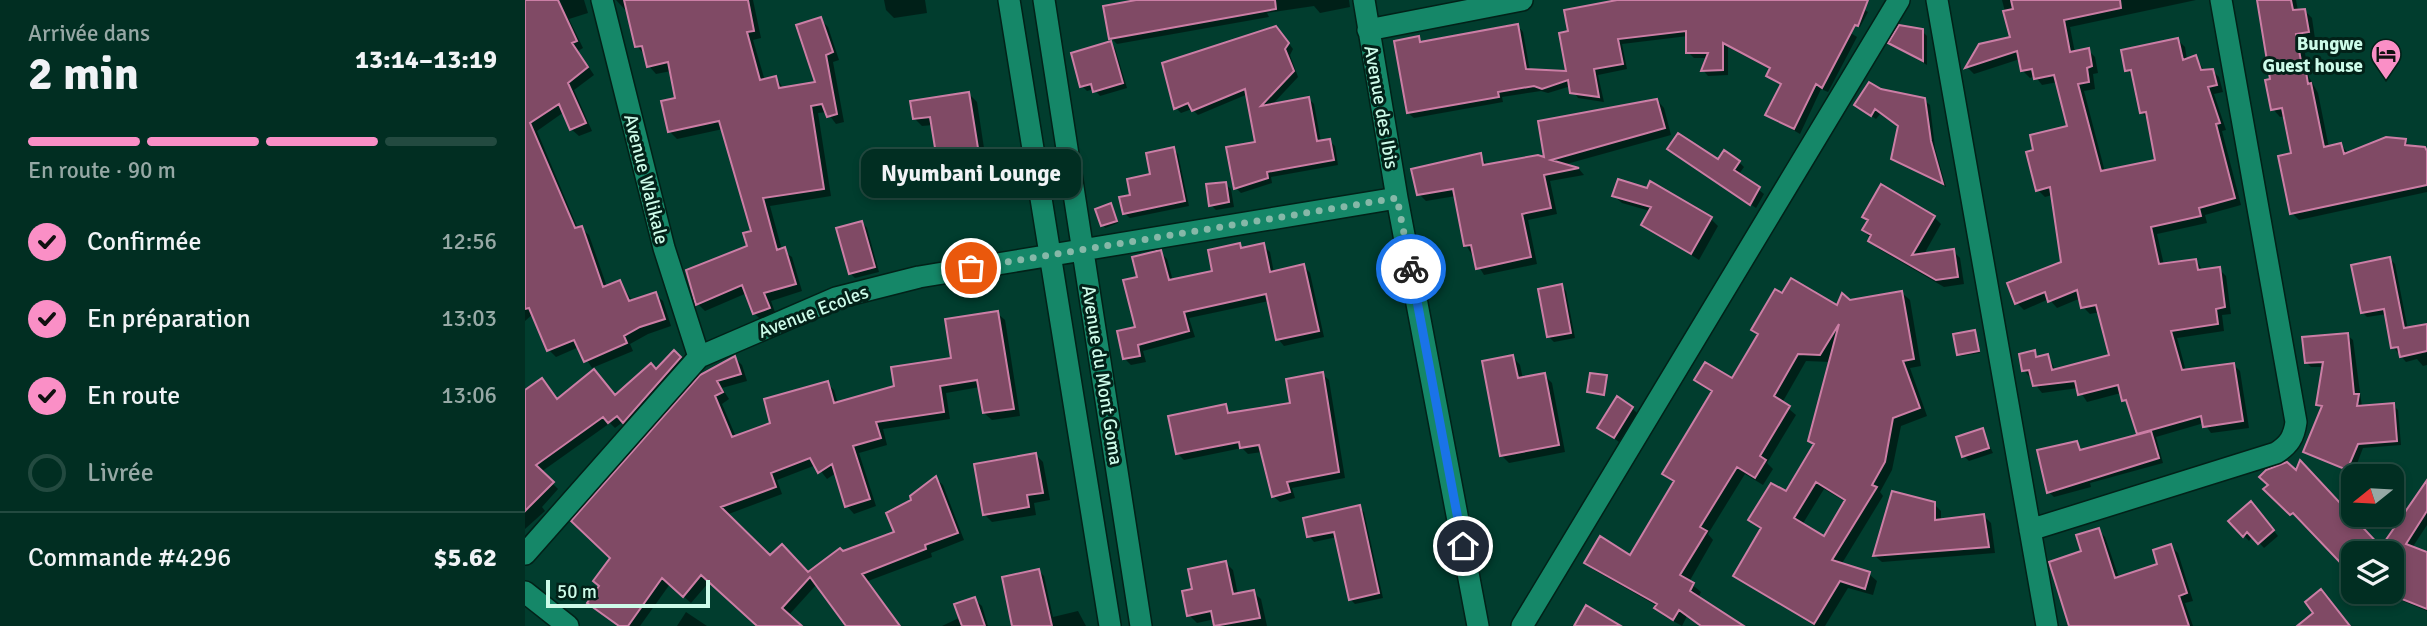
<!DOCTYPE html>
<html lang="fr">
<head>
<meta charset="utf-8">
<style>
	:root { --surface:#012e22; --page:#0f3a2f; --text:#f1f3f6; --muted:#96a8a5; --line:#234a40; --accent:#fa8fc6 }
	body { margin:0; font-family:Signika,sans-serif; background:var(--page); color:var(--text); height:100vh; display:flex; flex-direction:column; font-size:26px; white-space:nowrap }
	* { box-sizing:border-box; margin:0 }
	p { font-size:23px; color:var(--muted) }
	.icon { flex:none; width:38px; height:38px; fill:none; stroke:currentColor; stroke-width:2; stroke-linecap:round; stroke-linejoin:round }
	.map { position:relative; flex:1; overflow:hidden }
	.details { display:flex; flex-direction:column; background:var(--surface); width:525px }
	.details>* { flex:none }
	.needle { width:46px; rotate:252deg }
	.fabs { position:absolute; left:1816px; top:464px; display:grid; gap:14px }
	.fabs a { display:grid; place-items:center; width:63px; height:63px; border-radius:14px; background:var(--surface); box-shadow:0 4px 10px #0003,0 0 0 2px var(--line); font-size:35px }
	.scale { position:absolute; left:21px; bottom:18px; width:164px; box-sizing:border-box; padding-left:7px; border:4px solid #cdfbe9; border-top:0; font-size:19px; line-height:24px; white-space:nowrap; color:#cdfbe9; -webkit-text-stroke:5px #022118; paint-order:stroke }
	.pin { position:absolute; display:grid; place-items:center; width:60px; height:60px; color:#fff; margin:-30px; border:4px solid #fff; border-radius:50%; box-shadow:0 2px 7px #0007 }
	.courier { position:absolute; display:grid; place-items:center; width:70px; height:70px; margin:-35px; border:5px solid #1a73e8; border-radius:50%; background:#fff; color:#222; box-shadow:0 2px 9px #0007 }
	.bubble { position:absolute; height:49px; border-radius:14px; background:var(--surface); box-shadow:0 4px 10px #0003,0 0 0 2px var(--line); font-size:23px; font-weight:700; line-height:49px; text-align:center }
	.summary em { font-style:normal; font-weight:700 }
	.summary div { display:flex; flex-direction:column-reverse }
	.summary { display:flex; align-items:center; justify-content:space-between; height:119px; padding:0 28px }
	h1 { font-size:46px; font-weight:700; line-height:52px }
	.bar { display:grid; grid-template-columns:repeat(4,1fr); gap:10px 7px; align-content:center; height:84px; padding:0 28px }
	.bar i { height:9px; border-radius:5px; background:var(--line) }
	.bar .on { background:var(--accent) }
	.bar p { grid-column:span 4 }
	.line { display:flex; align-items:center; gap:18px; padding:0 28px; border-top:2px solid var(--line) }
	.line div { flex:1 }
	ol { padding:0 28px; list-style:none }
	li { display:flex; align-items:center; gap:21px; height:77px }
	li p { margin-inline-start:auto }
	li .icon { padding:7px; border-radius:50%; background:var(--accent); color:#111; stroke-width:4 }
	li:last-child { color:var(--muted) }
	li i { width:38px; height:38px; border:4px solid var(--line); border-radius:50% }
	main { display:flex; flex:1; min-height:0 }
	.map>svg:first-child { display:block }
	.shadow { fill:#0007; fill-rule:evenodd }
	.building { fill:#804a65; stroke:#cb7ea5; stroke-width:2; fill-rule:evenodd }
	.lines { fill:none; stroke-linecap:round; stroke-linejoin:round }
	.minor-casing { stroke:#022118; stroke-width:24 }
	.minor { stroke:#158768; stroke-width:21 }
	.done { stroke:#86b8a8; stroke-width:7; stroke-dasharray:0 12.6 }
	.route { stroke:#1a73e8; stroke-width:9 }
	.labels { text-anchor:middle; stroke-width:6; stroke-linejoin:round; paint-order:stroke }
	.poi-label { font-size:19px; font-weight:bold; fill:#cdfbe9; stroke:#022118; text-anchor:end }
	.street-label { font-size:19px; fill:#cdfbe9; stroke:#022118 }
</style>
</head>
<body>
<main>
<section class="details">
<div class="summary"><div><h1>2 min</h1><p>Arrivée dans</p></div><em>13:14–13:19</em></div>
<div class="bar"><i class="on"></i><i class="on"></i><i class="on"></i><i></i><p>En route · 90 m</p></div>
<ol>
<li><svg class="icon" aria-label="check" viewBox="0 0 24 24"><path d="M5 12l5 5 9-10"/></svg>Confirmée<p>12:56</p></li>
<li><svg class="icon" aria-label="check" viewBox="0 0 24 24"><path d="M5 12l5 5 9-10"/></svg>En préparation<p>13:03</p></li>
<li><svg class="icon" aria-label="check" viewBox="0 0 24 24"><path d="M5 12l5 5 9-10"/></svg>En route<p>13:06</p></li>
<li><i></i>Livrée</li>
</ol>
<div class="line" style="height:91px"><div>Commande #4296</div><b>$5.62</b></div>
</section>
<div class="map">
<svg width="1902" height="626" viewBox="0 0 1902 626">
	<rect width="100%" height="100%" fill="#013d2e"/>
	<!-- shadow -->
	<path class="shadow" d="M0,0H59L63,13L44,19L58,48L53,51L69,75L49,90L67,131L54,136L46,129L39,112L12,131L53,229L56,228L64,235L82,287L95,282L108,302L130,294L138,301L146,326L123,334L105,344L108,351L67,368L54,347L31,357L24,350L8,314L0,321Z
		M91,0H228L236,38L228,40L240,81L251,78L259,89L292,83L295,19L303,27L314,60L308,62L319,122L311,124L302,112L293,113L306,196L245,206L257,250L267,257L277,291L246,301L251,315L237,321L229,313L222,293L180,311L173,304L224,247L228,232L198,129L152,139L144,131L152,99L146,71L131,74L124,66L119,54L112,46L104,14Z
		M359,0H400L402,13L369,18L361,10Z
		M612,0H824L825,7L795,13L789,6L742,13L744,17L592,44L586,38Z
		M1103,0H1274L1332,37L1303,92L1296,89L1275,134L1243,115L1257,86L1243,75L1246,70L1203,47V75L1183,76L1178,70L1183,58H1169L1163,52V36L1097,44L1102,69L1073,75L1079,102L1053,98L1046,86L1023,93L1016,91L977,97L978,102L889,118L883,113L894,38L899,43L993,26L998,32L1005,71L1043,73L1045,33Z
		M1477,0H1671L1545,27L1550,53L1563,50L1570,57L1573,73L1568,74L1570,89L1559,91L1580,172L1632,161L1623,119L1616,112L1609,77L1602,70L1653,40L1660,47L1662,60L1671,57L1680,72L1687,70L1694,77L1698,92L1689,94L1701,130L1697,131L1716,205L1680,215L1682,223L1632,234L1639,265L1671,260L1678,271L1694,269L1701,276L1706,314L1697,315L1699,331L1652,338L1661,371L1708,364L1715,371L1724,428L1686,433L1679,423L1631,437L1638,463L1565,483L1566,487L1529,497L1524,492L1552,443L1558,451L1615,435L1606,408L1596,393L1562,402L1553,388L1517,393L1499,370L1509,352L1515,358L1523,356L1531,371L1586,357L1575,312L1565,314L1558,307L1556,298L1532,308L1524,299L1499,310L1492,303L1538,263L1527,195L1520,197L1513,190L1510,151L1544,127L1533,82L1517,85L1510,76L1505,78L1498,71L1495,59L1449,74L1442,67L1456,46L1487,39Z
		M1734,0H1771L1773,11L1779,10L1787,18L1790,39L1778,41L1784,77L1793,93L1804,148L1816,145L1824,154L1880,141L1887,148L1902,149V192L1774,220L1767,213L1768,155L1761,116L1755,117L1748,109L1747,80Z
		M1327,3L1343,12L1335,27L1321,20Z
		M1397,31L1402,36V65L1365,43Z
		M756,33L768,49L765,55L773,77L746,106L784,99L789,104L796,142L804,141L810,146L813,165L746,177L747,183L716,193L711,188L703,148L732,144L723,94L673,115L667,109L656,113L651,108Z
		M585,43L590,48L602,88L575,96L569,89L562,91L557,86Z
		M1356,91L1399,100L1405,105L1410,148L1421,187L1368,159L1375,127L1356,113L1351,119L1336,109Z
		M444,94L452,102L464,181L407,189L399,182L413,155L408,125L397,126L389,118Z
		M1132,100L1139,108L1146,135L1038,165L1054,169L1059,175L1025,181L1032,214L1003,220L1012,264L959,275L941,245L931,196L901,201L894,194L955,155L963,166L1021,160Z
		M648,149L653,154L664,206L605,218L599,213L607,196Z
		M1144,149L1194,161L1214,162L1219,167L1214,174L1239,194L1231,208Z
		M700,184L706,189L709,207L691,210L686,205Z
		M1089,196L1186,219L1193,226L1174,260L1118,224L1125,211L1097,203Z
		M587,208L593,223L580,228L572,210Z
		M1409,217L1416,224L1398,256L1428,251L1435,258L1439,284L1419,287L1352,248L1339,230Z
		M337,222L342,228L354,272L330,278L325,273Z
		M714,245L719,249L738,245L745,252L749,273L779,266L785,273L799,337L759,346L753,339L744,301L664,318L670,337L618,351L621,362L606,365L600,359L612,329L614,278L635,252L642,259L648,281L689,272Z
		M1865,259L1870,264L1883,330L1902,326V365L1898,366L1892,359L1881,362L1868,347L1862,314L1842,317L1837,312Z
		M1036,286L1041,291L1050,338L1029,342L1024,337Z
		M1377,293L1385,300L1396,366L1385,368L1402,416L1376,426L1367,470L1355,492L1358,496L1316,565L1344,574L1352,581L1348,595L1323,588L1300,626H1290L1210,576L1237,530L1226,520L1261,494L1290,446L1285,441L1306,362L1281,361L1257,403L1271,415L1242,463L1248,469L1238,485L1220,474L1183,534L1188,540L1164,582L1176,592L1173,598L1216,626H1176L1162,616L1157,626L1139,616L1132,606L1069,570L1061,562L1106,557L1150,483L1139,473L1188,393L1171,380L1208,381L1234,336L1228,330L1313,308L1325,302ZM1299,489L1321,502L1299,538L1277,525Z
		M472,313L480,320L495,416L467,420L459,413L455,387L421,393L425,419L358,429L362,445L334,453L351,506L329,514L322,506L311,473L302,479L291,465L252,480L257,494L201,515L245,558L283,574L318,553L371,533L388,501L411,478L418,485L439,540L406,553L407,557L343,581L375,626H323L292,584L263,616L274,626H234L185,581L166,603L145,584L115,626H93L64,603L76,586L87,558L49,521L210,358L217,365L222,381L197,388L204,399L197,404L211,437L248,424L302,383L309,390L313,404L371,387L428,359Z
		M1449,332L1455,353L1436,356L1434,354Z
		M1822,335L1828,340L1837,407L1868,405L1873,410L1876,445L1838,448L1828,474L1781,452L1798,409L1793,404L1799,367H1786L1781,362Z
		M149,353L161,365L106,428L99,421L90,428L85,423L16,472L33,489L17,507L20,511L0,529V392L17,380L33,400L91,397L132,371Z
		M988,357L995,365L998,379L1019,375L1027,383L1040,452L984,463L976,455Z
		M797,374L804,380L820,478L767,488L770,498L755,502L748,496L737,452L723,454L717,448L659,460L653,454L700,406L707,414L767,404Z
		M1081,377L1080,396L1063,392Z
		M1107,408L1112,413L1094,442L1075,428Z
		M1457,430L1468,453L1444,461L1439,456Z
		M510,454L518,462L525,500L509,503L511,515L467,522L460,515Z
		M1776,463L1857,550L1896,491L1902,495V525L1887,548L1902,554V611L1856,592H1867V553H1829V571L1741,489L1745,485L1737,477L1742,471L1761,464L1772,473Z
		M1409,504L1416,511V521L1459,516L1466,523L1470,553L1357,562L1350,556Z
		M834,507L839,512L858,598L830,604L825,599L812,537L789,542L784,536Z
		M1730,508L1753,536L1739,548L1728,536L1724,541L1705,521Z
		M1573,530L1580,537L1594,578L1635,565L1646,546L1653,553L1668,601L1660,603L1668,626H1549L1558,552Z
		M701,563L708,570L713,595L728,592L736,599L742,626H691L690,619L672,623L664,615L669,590Z
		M514,571L519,576L528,617L553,611L561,626H489Z
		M449,599L457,606L463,626H417L436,617Z
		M161,612L182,626H152Z"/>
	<!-- building -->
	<path class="building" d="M0,0H33L52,41L47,43L63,67L43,83L61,123L45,130L34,104L5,123L50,228L57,226L78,287L95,280L104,301L131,292L140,319L115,327L99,336L102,343L59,362L49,340L22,351L4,308L0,309Z
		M99,0H223L229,31L222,32L235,80L251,76L254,88L290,82L271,25L296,17L308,52L301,55L312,114L302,117L297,104L286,106L299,189L238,198L252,250L260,247L271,284L239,293L245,308L228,314L217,285L171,305L161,270L222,246L218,233L226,231L194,121L143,132L136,101L150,98L143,62L122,67L117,46L110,47Z
		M611,0H750L751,9L584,39L578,6Z
		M1092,0H1343L1333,26L1330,25L1297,88L1291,84L1269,129L1240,115L1256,84L1241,76L1245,68L1198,43V70L1176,71L1183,53H1161V31L1093,39L1098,64L1069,69L1074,97L1045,93L1043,80L1017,89L1009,86L973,92L974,97L882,113L869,41L894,36L895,42L993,24L1001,69L1041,71L1034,33L1043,31L1039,10Z
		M1486,0H1595L1596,8L1539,20L1545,52L1564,48L1567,66L1562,68L1564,82L1553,84L1576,171L1630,160L1621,112L1615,113L1606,70L1600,71L1596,50L1653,38L1658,60L1671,55L1676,70L1688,69L1692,85L1683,87L1695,123L1691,124L1710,198L1674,208L1676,216L1626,227L1634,264L1671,259L1673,270L1695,267L1700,307L1691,309L1693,324L1646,331L1657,370L1709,363L1718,421L1678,427L1676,416L1612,434L1601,400L1597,401L1593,385L1553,395L1550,381L1508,386L1504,370L1497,371L1494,354L1510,350L1511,357L1523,354L1527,370L1584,355L1571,305L1556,308L1552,290L1523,302L1520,292L1490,304L1482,283L1536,262L1525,187L1511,191L1501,152L1508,150L1505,135L1542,126L1529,75L1509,79L1507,69L1496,71L1492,51L1440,68L1454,44L1485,37L1478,11L1488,9Z
		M1732,0H1766L1768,10L1780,9L1784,32L1771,34L1778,72H1781L1783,84L1786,83L1799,147L1816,143L1819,154L1861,137L1881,139L1880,145L1900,147L1902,151V185L1765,214L1753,156L1766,153L1757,108L1746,110L1740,80L1745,79Z
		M1374,25L1398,29V61L1363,43Z
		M751,26L764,43L760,49L769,71L736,106L784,97L792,141L805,139L809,160L742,172L743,178L709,189L701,147L730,142L720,89L667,111L663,103L649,109L637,63Z
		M586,41L598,83L568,92L566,84L555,87L546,53Z
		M1344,82L1356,89L1400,98L1406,141L1418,184L1366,159L1373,126L1350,109L1346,116L1329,105Z
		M444,92L457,173L398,182L394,156L411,154L405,117L388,119L385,101Z
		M1132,99L1140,128L1026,160L1054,168L1019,175L1026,208L997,214L1006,257L951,269L946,245L939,246L928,189L892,195L886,169L956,153L958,165L1013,155L1019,157L1013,121Z
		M1153,133L1193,159L1199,150L1215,161L1209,170L1235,187L1225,205L1142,149Z
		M649,147L660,201L598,214L594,197L605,195L602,179L625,174L621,153Z
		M1093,179L1122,188L1125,181L1187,217L1166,254L1116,225L1126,207L1087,196Z
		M701,182L704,202L684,206L681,184Z
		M1356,184L1410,216L1387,255L1429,249L1433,277L1411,280L1343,241L1346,235L1337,230L1343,220L1337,217Z
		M586,203L592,221L576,226L570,209Z
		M337,221L350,267L324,274L311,228Z
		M715,243L716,248L739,243L745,272L779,264L794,331L751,340L741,294L659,312L664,331L613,345L615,356L598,359L592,331L610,327L598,280L612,277L607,257L636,250L644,280L687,271L683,250Z
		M1865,257L1879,328L1902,324V351L1875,357L1873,347L1866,348L1859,309L1836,313L1826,265Z
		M1266,278L1312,305L1317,293L1325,300L1377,291L1389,359L1378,361L1395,408L1368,418L1360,462L1347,485L1352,487L1307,560L1345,572L1340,589L1315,581L1289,624L1208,576L1236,528L1223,520L1246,483L1261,491L1289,444L1283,441L1314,324L1295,355L1273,354L1249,396L1265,406L1235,456L1241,460L1230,478L1212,467L1175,527L1182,531L1155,575L1169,583L1165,591L1219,626H1176L1154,610L1148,620L1129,608L1132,604L1059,563L1075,536L1105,555L1149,481L1137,474L1187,391L1169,380L1180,362L1207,378L1233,334L1226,330L1250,289L1257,293ZM1291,482L1320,500L1299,536L1269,518Z
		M1037,284L1046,333L1022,337L1013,289Z
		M473,311L489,409L458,413L452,380L415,386L419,412L351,422L356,438L328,446L345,499L320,507L307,464L293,473L285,458L246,473L251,487L196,507L245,555L257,544L283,572L315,548L318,551L369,532L361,513L386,500L385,496L411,476L433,533L400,545L401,549L337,574L375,626H321L285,577L257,608L277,626H232L176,575L158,597L137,578L103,626H94L62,603L74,586L68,581L85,558L46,521L175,375L210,356L216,374L192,381L198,392L190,396L207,437L245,423L239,399L303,381L309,403L369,386L366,367L426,358L420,319Z
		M1450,330L1454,351L1432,355L1428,334Z
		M1823,333L1829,394H1834L1832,406L1869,403L1872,441L1833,444L1822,470L1778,452L1797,406L1791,405L1798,362L1780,363L1777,337Z
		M149,350L156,357L98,423L92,416L83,423L78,417L11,465L29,482L0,511V390L17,378L32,399L69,369L90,395L126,363L131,369Z
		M988,355L993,378L1020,373L1034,445L975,456L957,361Z
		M798,372L814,472L762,482L765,492L747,497L734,445L715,448L714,442L651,454L643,416L701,404L703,413L765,403L761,379Z
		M1065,373L1082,375L1079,395L1062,392Z
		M1092,396L1108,407L1089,438L1072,428Z
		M1458,428L1464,448L1437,457L1431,437Z
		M1626,431L1634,458L1522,493L1512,450L1552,441L1555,450Z
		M511,453L518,493L502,495L504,507L458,515L449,464Z
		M1775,460L1856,547L1902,480V511L1881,544L1902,552V609L1867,595V553H1829V577L1768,513L1765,515L1738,489L1743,485L1734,477L1741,470L1762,462L1771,470Z
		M1367,491L1410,502V520L1459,514L1464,547L1348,556Z
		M1726,501L1749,530L1733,544L1722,532L1718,537L1703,521Z
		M835,505L854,593L824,600L809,532L782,537L778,518Z
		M1574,528L1590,578L1632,564L1628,550L1646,544L1662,593L1654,596L1664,626H1544L1524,562L1556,551L1551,535Z
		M701,561L708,594L729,590L735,618L689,626L686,611L662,616L657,591L667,589L663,569Z
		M514,569L527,626H487L477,577Z
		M1796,589L1825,626H1772L1788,613L1780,602Z
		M450,597L460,626H437L429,604Z
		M1061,605L1096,626H1049Z"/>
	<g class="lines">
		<!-- minor casing -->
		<g class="minor-casing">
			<path id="minor" d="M77,0L139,248L174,357
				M484,0L585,626
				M519,0L616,626
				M839,0L872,198L953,626
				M1412,0L1522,626
				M843,30L997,0
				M1505,530L1751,453C1764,445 1769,437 1771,422L1696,0
				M0,554L174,357L311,298L394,277L872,198
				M0,592L43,626
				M997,626L1374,0"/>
		</g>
		<!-- minor -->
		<use href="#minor" class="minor"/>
	</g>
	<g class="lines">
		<!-- done -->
		<path class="done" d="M446,268L872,198L886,269"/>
		<!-- route -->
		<path class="route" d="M886,269L938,546"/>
	</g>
	<!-- icons -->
	<defs>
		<g id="hotel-pin" transform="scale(1.575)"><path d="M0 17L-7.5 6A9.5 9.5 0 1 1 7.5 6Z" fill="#fa8fc6" stroke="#022118"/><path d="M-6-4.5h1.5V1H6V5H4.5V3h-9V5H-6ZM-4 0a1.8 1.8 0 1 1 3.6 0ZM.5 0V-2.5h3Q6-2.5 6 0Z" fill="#111"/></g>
	</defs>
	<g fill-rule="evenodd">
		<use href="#hotel-pin" x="1861" y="54"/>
	</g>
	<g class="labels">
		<!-- poi labels -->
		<g class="poi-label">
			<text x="1838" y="50">Bungwe<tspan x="1838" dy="22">Guest house</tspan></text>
		</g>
		<!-- street labels -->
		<g class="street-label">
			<text transform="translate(857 107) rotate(80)" y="7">Avenue des Ibis</text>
			<text transform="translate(122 179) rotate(76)" y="7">Avenue Walikale</text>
			<text transform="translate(288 311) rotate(-21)" y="7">Avenue Ecoles</text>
			<text transform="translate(578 375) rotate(81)" y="7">Avenue du Mont Goma</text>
		</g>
	</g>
</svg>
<div class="fabs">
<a><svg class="needle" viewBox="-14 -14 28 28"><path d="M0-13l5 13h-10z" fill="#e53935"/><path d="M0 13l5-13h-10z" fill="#96a8a5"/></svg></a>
<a><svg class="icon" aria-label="layers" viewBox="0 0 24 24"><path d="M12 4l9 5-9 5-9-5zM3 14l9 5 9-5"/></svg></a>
</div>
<div class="scale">50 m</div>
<div class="pin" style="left:446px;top:268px;background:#ea580c"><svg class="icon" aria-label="bag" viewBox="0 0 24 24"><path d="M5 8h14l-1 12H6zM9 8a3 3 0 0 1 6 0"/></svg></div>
<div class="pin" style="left:938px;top:546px;background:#1f2937"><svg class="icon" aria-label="home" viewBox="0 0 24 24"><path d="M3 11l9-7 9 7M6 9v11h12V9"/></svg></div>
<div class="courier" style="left:886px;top:269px"><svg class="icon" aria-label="bike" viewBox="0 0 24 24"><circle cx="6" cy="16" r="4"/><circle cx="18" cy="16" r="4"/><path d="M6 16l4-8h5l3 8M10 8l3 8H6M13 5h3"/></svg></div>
<div class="bubble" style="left:336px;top:149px;width:220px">Nyumbani Lounge</div>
</div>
</main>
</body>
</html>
